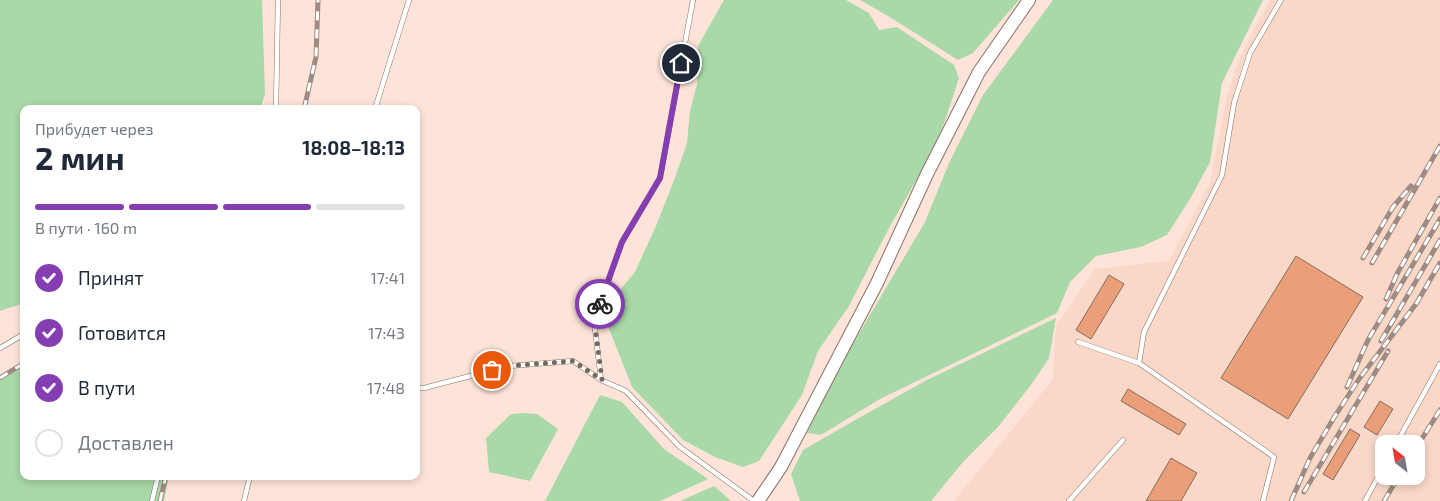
<!DOCTYPE html>
<html lang="ru">
<head>
<meta charset="utf-8">
<style>
	:root { --surface:#fff; --page:#f6f6f7; --text:#1f2937; --muted:#747a83; --line:#e0e1e3; --accent:#843eb1 }
	body { margin:0; font-family:"Exo 2",sans-serif; background:var(--page); color:var(--text); height:100vh; display:flex; flex-direction:column; font-size:19px; white-space:nowrap }
	* { box-sizing:border-box; margin:0 }
	p { font-size:16px; color:var(--muted) }
	.icon { flex:none; width:28px; height:28px; fill:none; stroke:currentColor; stroke-width:2; stroke-linecap:round; stroke-linejoin:round }
	.map { position:relative; flex:1; overflow:hidden }
	.drawer { position:absolute; left:20px; top:105px; width:400px; height:375px; display:flex; flex-direction:column; background:var(--surface); border-radius:10px; box-shadow:0 2px 8px #0003 }
	.drawer>* { flex:none }
	.needle { width:32px; rotate:329deg }
	.buttons { position:absolute; left:1375px; top:435px; display:grid; gap:10px }
	.buttons a { display:grid; place-items:center; width:50px; height:50px; border-radius:10px; background:var(--surface); box-shadow:0 2px 8px #0003; font-size:25px }
	.pin { position:absolute; display:grid; place-items:center; width:42px; height:42px; color:#fff; margin:-21px; border:2px solid #fff; border-radius:50%; box-shadow:0 1px 5px #0007 }
	.courier { position:absolute; display:grid; place-items:center; width:50px; height:50px; margin:-25px; border:4px solid #843eb1; border-radius:50%; background:#fff; color:#222; box-shadow:0 1px 6px #0007 }
	.headline em { font-style:normal; font-weight:700 }
	.headline div { display:flex; flex-direction:column-reverse }
	.headline { display:flex; align-items:center; justify-content:space-between; height:85px; padding:0 15px }
	h1 { font-size:32px; font-weight:700; line-height:38px }
	.bar { display:grid; grid-template-columns:repeat(4,1fr); gap:8px 5px; align-content:center; height:60px; padding:0 15px }
	.bar i { height:6px; border-radius:4px; background:var(--line) }
	.bar .on { background:var(--accent) }
	.bar p { grid-column:span 4 }
	ol { padding:0 15px; list-style:none }
	li { display:flex; align-items:center; gap:15px; height:55px }
	li p { margin-inline-start:auto }
	li .icon { padding:5px; border-radius:50%; background:var(--accent); color:#fff; stroke-width:4 }
	li:last-child { color:var(--muted) }
	li i { width:28px; height:28px; border:2px solid var(--line); border-radius:50% }
	.map>svg:first-child { display:block }
	.built { fill:#f9d8c8; fill-rule:evenodd }
	.green { fill:#a9d9a8 }
	.building { fill:#ea9f79; stroke:#826c61 }
	.lines { fill:none; stroke-linecap:round; stroke-linejoin:round }
	.lane-casing { stroke:#887166; stroke-width:5.5 }
	.secondary-casing { stroke:#887166; stroke-width:14 }
	.lane { stroke:#fff; stroke-width:4.5 }
	.secondary { stroke:#fff; stroke-width:12 }
	.rail-casing { stroke:#9e8b83; stroke-width:5 }
	.rail { stroke:#fff; stroke-width:3; stroke-dasharray:9; stroke-linecap:butt }
	.done { stroke:#766760; stroke-width:5; stroke-dasharray:0 9 }
	.route { stroke:#843eb1; stroke-width:6 }
</style>
</head>
<body>
<div class="map">
<svg width="1440" height="501" viewBox="0 0 1440 501">
	<rect width="100%" height="100%" fill="#fee4d8"/>
	<!-- built -->
	<path class="built" d="M1270,0H1440V501H954L1053,379L1056,326L1095,269L1169,261L1210,183L1227,96L1237,64L1256,25ZM1384,444H1416V476H1384Z"/>
	<!-- green -->
	<path class="green" d="M0,0H262L265,94L260,109H24V303L0,311Z
		M724,0H846L869,13L879,30L897,27L954,65L959,78L944,124L930,156L888,230L849,306L818,351L802,395L759,461L743,467L715,457L683,440L632,387L606,321L614,297L635,272L656,226L676,175L687,143L690,111L697,84L698,46Z
		M860,0H1019L973,53L958,60L888,16Z
		M1053,0H1263L1222,83L1210,162L1190,199L1167,235L1141,247L1096,256L1070,282L1057,313L880,399L821,435L807,433L819,401L925,222L949,163L983,95Z
		M1056,318L1049,358L1031,385L998,427L963,462L931,501H800L791,474L803,450L855,420L927,380Z
		M24,362V476H169L164,501H0V375Z
		M600,395L622,402L664,449L708,479L660,501H545Z
		M523,413L537,414L558,429L530,481L489,472L486,438L511,414Z
		M714,486L731,501H680Z"/>
	<!-- building -->
	<path class="building" d="M1296,256L1363,297L1288,419L1221,378Z
		M1109,275L1124,284L1091,339L1076,330Z
		M1128,389L1186,424L1179,435L1121,401Z
		M1380,401L1393,409L1377,435L1364,427Z
		M1350,429L1360,435L1333,480L1323,474Z
		M1171,458L1197,473L1181,501H1146Z"/>
	<g class="lines">
		<!-- lane casing -->
		<g class="lane-casing">
			<path id="lane" d="M276,109L278,0
				M375,109L409,0
				M1078,342L1139,363L1274,457L1263,501
				M0,348L24,334
				M1139,363L1144,332L1222,175L1234,103L1250,53L1281,0
				M601,380L594,320L622,242L660,178L693,0
				M416,388H424L509,366L573,361L601,380L626,391L680,447L754,501
				M1396,444L1440,364
				M152,501L158,476
				M244,501L250,476
				M1069,501L1123,440
				M1365,501L1384,466"/>
		</g>
		<!-- secondary casing -->
		<g class="secondary-casing">
			<path id="secondary" d="M758,501L781,467L877,283L927,174L979,72L1029,0"/>
		</g>
		<!-- lane -->
		<use href="#lane" class="lane"/>
		<!-- secondary -->
		<use href="#secondary" class="secondary"/>
		<!-- rail casing -->
		<g class="rail-casing">
			<path id="rail" d="M304,109L316,57L318,0
				M1363,258L1393,207L1411,186
				M1372,263L1440,146
				M1386,299L1397,274L1440,198
				M1381,341L1440,240
				M0,378L24,363
				M1347,387L1368,340L1440,219
				M1416,448L1440,410
				M1304,492L1388,351
				M160,501L166,476
				M1291,501L1310,458L1335,416L1359,379L1416,304L1440,263
				M1384,501L1399,476"/>
		</g>
		<!-- rail -->
		<use href="#rail" class="rail"/>
	</g>
	<g class="lines">
		<!-- done -->
		<path class="done" d="M492,370L509,366L573,361L602,380L594,320L600,304"/>
		<!-- route -->
		<path class="route" d="M600,304L622,242L660,178L681,63"/>
	</g>
</svg>
<div class="buttons">
<a><svg class="needle" viewBox="-14 -14 28 28"><path d="M0-13l5 13h-10z" fill="#e53935"/><path d="M0 13l5-13h-10z" fill="#747a83"/></svg></a>
</div>
<div class="pin" style="left:492px;top:370px;background:#ea580c"><svg class="icon" aria-label="bag" viewBox="0 0 24 24"><path d="M5 8h14l-1 12H6zM9 8a3 3 0 0 1 6 0"/></svg></div>
<div class="pin" style="left:681px;top:63px;background:#1f2937"><svg class="icon" aria-label="home" viewBox="0 0 24 24"><path d="M3 11l9-7 9 7M6 9v11h12V9"/></svg></div>
<div class="courier" style="left:600px;top:304px"><svg class="icon" aria-label="bike" viewBox="0 0 24 24"><circle cx="6" cy="16" r="4"/><circle cx="18" cy="16" r="4"/><path d="M6 16l4-8h5l3 8M10 8l3 8H6M13 5h3"/></svg></div>
<section class="drawer">
<div class="headline"><div><h1>2 мин</h1><p>Прибудет через</p></div><em>18:08–18:13</em></div>
<div class="bar"><i class="on"></i><i class="on"></i><i class="on"></i><i></i><p>В пути · 160 m</p></div>
<ol>
<li><svg class="icon" aria-label="check" viewBox="0 0 24 24"><path d="M5 12l5 5 9-10"/></svg>Принят<p>17:41</p></li>
<li><svg class="icon" aria-label="check" viewBox="0 0 24 24"><path d="M5 12l5 5 9-10"/></svg>Готовится<p>17:43</p></li>
<li><svg class="icon" aria-label="check" viewBox="0 0 24 24"><path d="M5 12l5 5 9-10"/></svg>В пути<p>17:48</p></li>
<li><i></i>Доставлен</li>
</ol>
</section>
</div>
</body>
</html>
